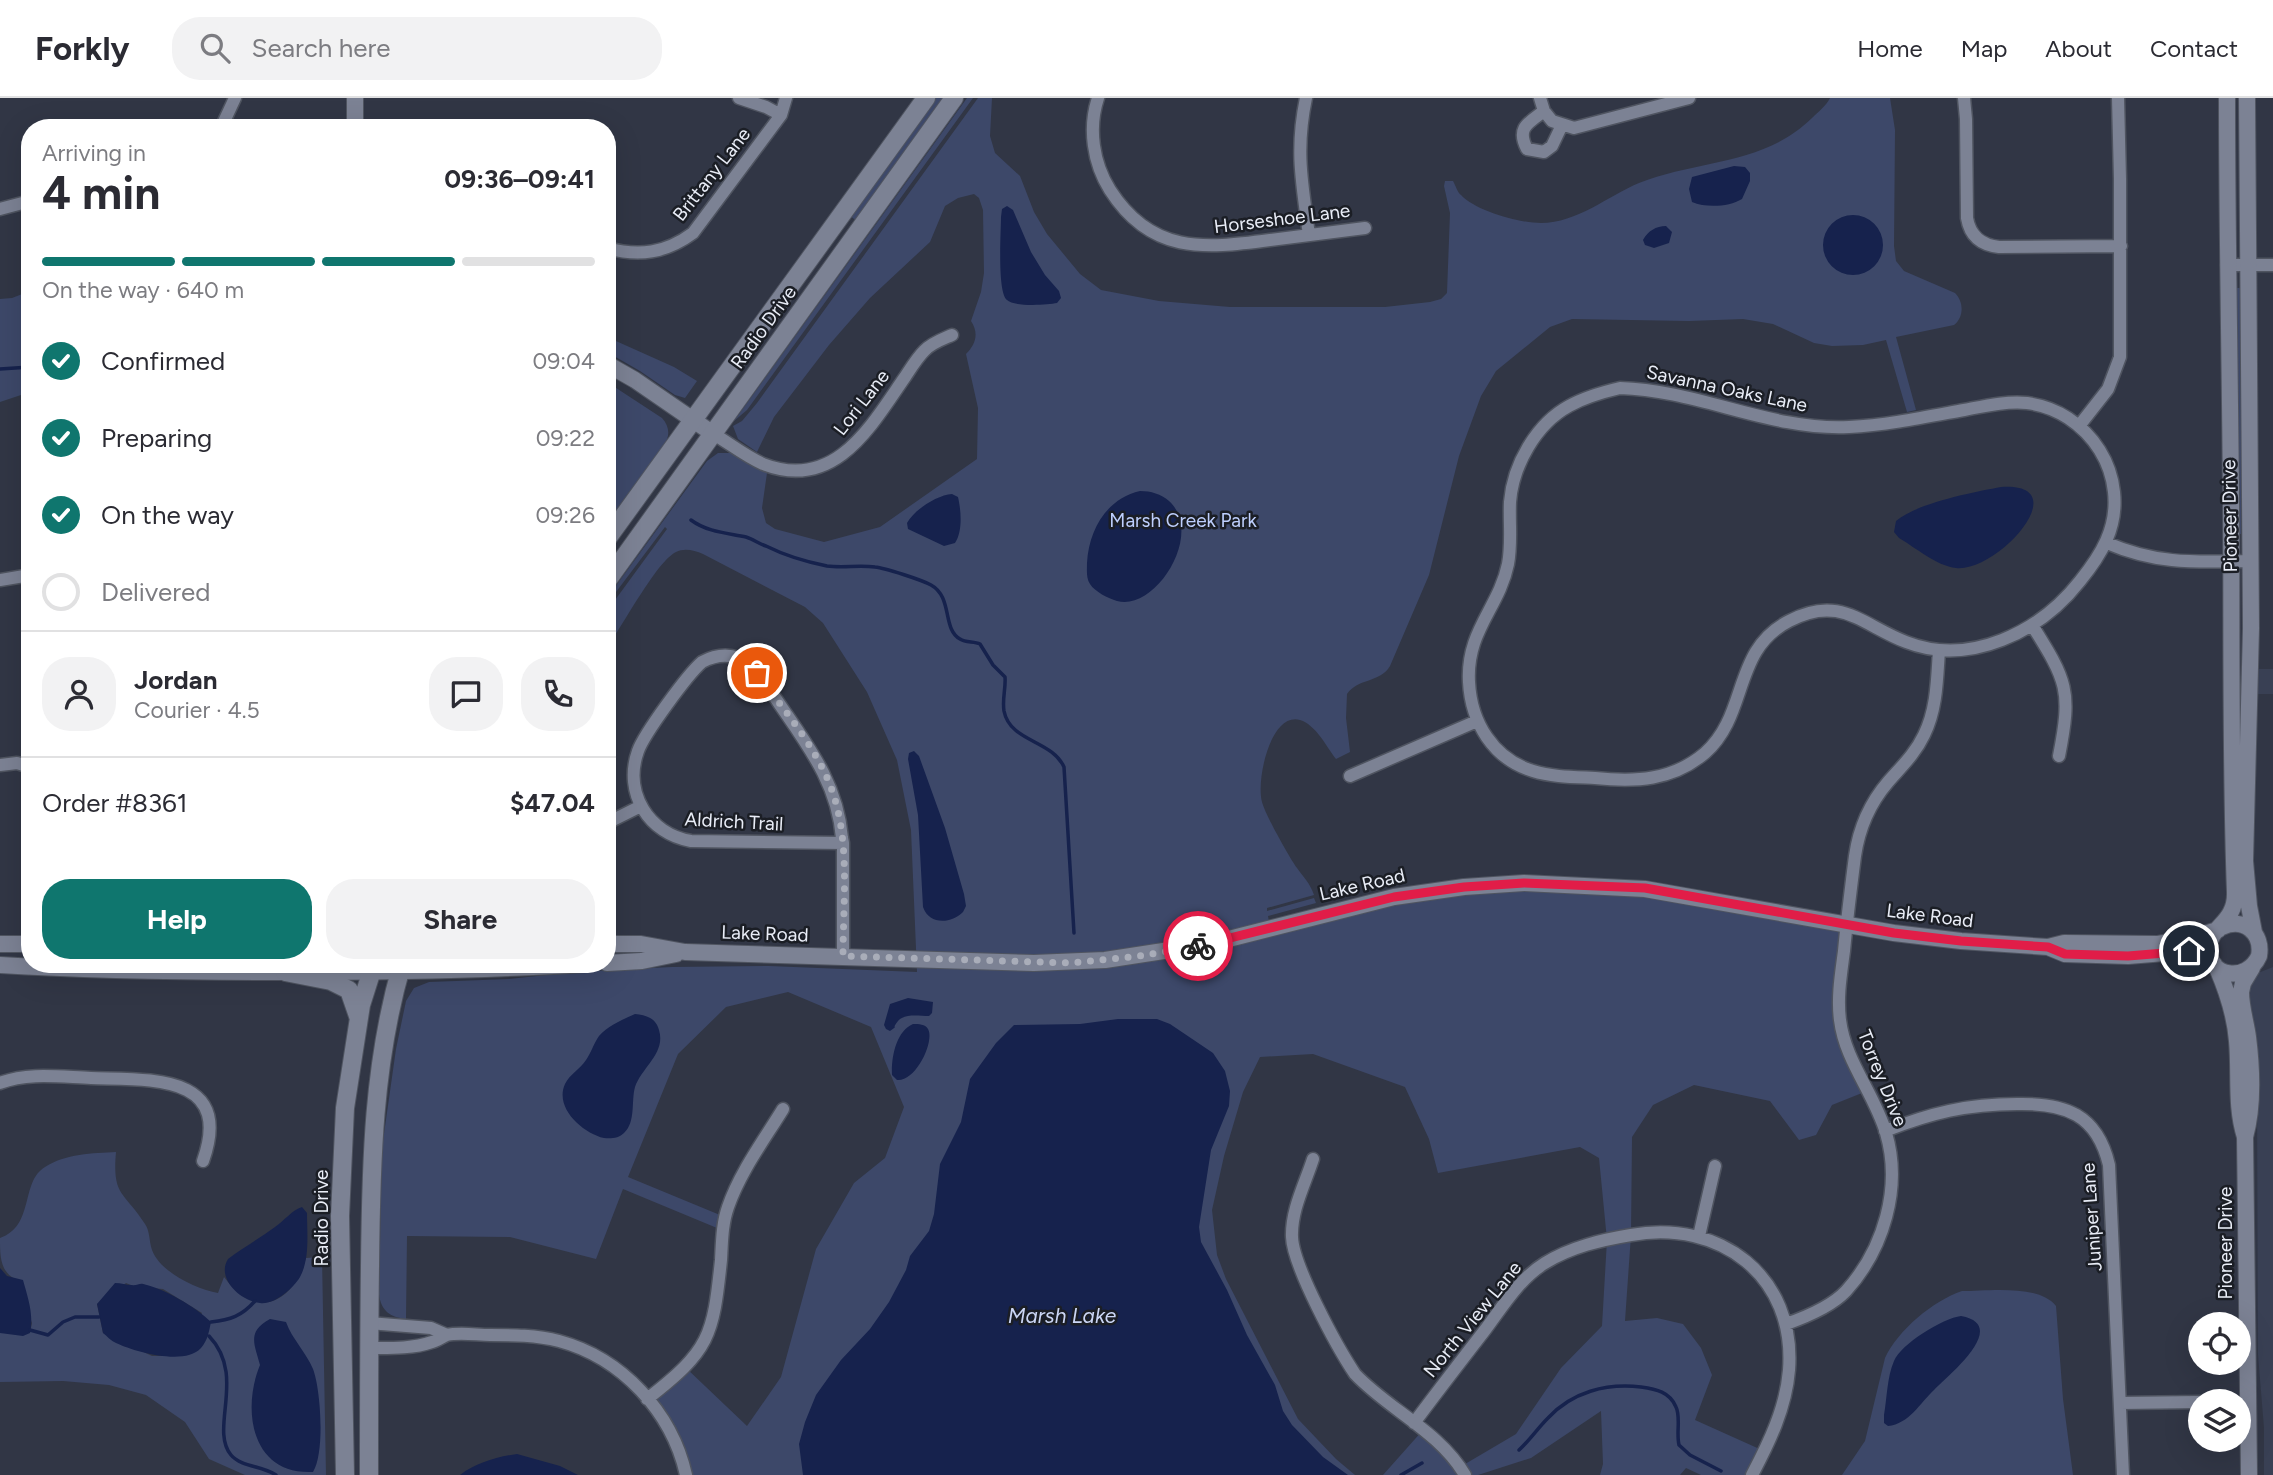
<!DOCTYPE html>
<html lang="en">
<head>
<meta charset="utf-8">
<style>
	:root { --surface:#fff; --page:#f2f2f3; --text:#2b2b33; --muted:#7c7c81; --line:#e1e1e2; --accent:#0f766e }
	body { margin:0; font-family:Figtree,sans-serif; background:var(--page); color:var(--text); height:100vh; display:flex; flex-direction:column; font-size:26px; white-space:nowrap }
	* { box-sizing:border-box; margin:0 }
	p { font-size:23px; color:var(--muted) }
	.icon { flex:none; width:38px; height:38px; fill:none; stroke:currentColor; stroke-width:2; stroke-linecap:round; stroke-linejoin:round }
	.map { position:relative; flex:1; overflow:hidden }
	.details { position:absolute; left:21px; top:21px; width:595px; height:854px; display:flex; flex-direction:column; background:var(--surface); border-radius:28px; box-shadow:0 7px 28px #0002 }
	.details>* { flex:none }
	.buttons { position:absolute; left:2188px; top:1214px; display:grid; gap:14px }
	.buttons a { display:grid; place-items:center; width:63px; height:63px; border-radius:50%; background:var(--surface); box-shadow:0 7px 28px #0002; font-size:35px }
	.pin { position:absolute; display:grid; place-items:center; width:60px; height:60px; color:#fff; margin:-30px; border:4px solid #fff; border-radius:50%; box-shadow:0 2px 7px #0007 }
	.courier { position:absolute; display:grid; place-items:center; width:70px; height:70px; margin:-35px; border:5px solid #e11d48; border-radius:50%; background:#fff; color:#222; box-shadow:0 2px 9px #0007 }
	.head em { font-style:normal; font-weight:700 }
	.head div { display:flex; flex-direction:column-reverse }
	.head { display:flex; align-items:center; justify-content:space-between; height:119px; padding:0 21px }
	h1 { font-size:46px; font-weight:700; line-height:52px }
	.bar { display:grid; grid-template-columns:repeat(4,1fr); gap:10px 7px; align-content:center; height:84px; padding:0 21px }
	.bar i { height:9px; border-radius:5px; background:var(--line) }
	.bar .on { background:var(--accent) }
	.bar p { grid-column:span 4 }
	.line { display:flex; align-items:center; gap:18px; padding:0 21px; border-top:2px solid var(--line) }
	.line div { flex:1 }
	.round { display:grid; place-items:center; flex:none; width:74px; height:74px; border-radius:28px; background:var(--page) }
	ol { padding:0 21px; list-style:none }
	li { display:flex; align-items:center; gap:21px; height:77px }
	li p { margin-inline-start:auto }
	li .icon { padding:7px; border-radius:50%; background:var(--accent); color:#fff; stroke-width:4 }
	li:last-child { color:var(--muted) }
	li i { width:38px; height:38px; border:4px solid var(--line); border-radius:50% }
	.button { display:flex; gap:14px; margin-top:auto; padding:14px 21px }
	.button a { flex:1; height:80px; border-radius:28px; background:var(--accent); color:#fff; font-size:28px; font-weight:700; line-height:80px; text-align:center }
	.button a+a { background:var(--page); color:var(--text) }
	header { display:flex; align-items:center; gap:42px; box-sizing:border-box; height:98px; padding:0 35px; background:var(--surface); border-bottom:2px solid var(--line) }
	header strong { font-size:33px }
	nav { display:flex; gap:38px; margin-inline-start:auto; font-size:24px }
	.search { width:490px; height:63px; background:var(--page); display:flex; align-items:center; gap:18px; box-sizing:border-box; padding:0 24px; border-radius:28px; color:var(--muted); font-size:26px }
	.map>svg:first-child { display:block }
	.built { fill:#394054 }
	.green { fill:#3d4869; fill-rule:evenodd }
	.water { fill:#16224d }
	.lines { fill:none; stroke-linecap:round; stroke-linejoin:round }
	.stream { stroke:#16224d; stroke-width:3.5 }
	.minor-casing { stroke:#4f5460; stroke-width:15 }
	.tertiary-casing { stroke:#4f5460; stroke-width:18 }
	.secondary-casing { stroke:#4f5460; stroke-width:20 }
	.minor { stroke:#7c8294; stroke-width:12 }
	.tertiary { stroke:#7c8294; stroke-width:16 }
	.secondary { stroke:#7c8294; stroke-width:18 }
	.done { stroke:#a9adb9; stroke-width:7; stroke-dasharray:0 12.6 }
	.route { stroke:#e11d48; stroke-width:9 }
	.labels { text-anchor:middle; stroke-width:5; stroke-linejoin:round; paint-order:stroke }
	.street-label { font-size:19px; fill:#e9edf7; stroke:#1b1e25 }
	.park-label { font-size:19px; fill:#becffd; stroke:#1b1e25 }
	.water-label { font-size:21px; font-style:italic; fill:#cbd6f5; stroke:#1b1e25 }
</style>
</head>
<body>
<header>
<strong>Forkly</strong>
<div class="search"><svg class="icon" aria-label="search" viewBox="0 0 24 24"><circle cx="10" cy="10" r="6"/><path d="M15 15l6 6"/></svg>Search here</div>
<nav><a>Home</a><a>Map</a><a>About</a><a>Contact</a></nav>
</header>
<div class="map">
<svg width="2273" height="1377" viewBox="0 0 2273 1377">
	<rect width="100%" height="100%" fill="#313645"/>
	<!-- built -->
	<path class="built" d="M2255,571H2273V596H2255Z
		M2273,869V1377H2264V1330L2258,1257L2257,987L2246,892L2258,875Z"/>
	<!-- green -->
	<path class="green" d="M935,0H945L857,123L850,118Z
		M967,0H973L747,312L734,323Z
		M978,0H992L990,38L995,55L1020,78L1034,114L1047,136L1080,176L1101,192L1159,203L1230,209H1385L1430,204L1441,201L1447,195L1450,115L1444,88L1445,83H1453C1456,88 1457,94 1461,97C1476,113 1519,125 1541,125C1577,125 1608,98 1639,85C1699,61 1763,68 1812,20C1818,14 1826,8 1830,0H1890L1895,32L1894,148L1896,163L1904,173L1955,195C1964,204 1964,219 1954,227L1896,239L1916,312L1907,314L1886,242L1863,247L1832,248L1814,245L1773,226L1743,221L1689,223L1572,221L1550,229L1496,273L1481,298L1459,358L1429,477L1390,568C1380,585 1358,580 1347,596L1346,620L1350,654L1336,661C1326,648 1316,627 1300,622C1270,614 1256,683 1262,704C1265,716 1289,759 1297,770C1304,780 1310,785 1314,797L1267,810V813L1314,800L1316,805L1268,818L1270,830L1394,799L1569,786L1846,827L1840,923L1867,993L1832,1007L1816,1037L1799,1042L1770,1003L1694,987L1653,1007L1632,1039L1631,1137L1625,1223L1657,1220L1683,1226L1701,1250L1712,1277L1695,1322L1764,1353L1752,1377H1701L1686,1370L1680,1377H1600L1603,1366L1601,1313L1531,1360L1478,1377H1383L1423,1332L1460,1369L1516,1336L1561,1270L1602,1228L1607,1142L1599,1060L1580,1049L1438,1075L1429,1041L1405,989L1313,956L1260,959L1243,994L1224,1058L1212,1112L1217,1157L1226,1181L1298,1321L1336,1361L1355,1377H686L647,1301L685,1269L747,1328L781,1279L816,1151L854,1085L885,1060L904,1009L871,929L788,894L726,909L678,956L628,1079L720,1117L717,1130L623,1091L596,1161L510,1139L407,1138L406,1221C390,1219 381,1213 379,1196L382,1050L396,951L406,903L414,890L429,884L509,881L574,874L672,869L769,868L917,874L911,732L897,662L867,594L823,525L805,509L703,456C694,452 684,450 676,454C656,464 623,528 607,549V513L667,431L665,429L607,506V500L707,363L718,355H731L767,375L762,410L766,425L775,431L824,444L880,429L977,361L978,310L966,256C976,246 979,235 971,223L981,194L984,175L983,112L979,100L974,96L958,100L945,108L930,144L870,200L829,247L774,319L757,354L738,341L733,328L742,323L757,305Z
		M2235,190H2242L2241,436H2235Z
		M30,193V294L0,304V201L12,200Z
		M607,239L674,269L697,283L685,300L675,297L640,273L607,254Z
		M607,284L662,320C670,329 670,338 664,348L607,426Z
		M116,1054C112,1099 124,1093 145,1126C150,1133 149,1143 152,1152C160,1174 196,1191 218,1195L224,1179C256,1222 292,1207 306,1160L322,1159L326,1377H245L209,1361L185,1324L146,1297L109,1287L63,1283L0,1284V1235H30L32,1225L15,1181C0,1173 0,1158 0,1140C35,1128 20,1084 45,1069C65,1056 93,1055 116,1054ZM126,1185L133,1188L143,1186L151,1190L163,1191L202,1215L183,1258H152L103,1235L97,1206Z
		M1962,1193C1988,1193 2039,1186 2056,1208L2063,1301L2073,1377H1842L1865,1343L1885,1260C1898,1232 1933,1203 1962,1193Z"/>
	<!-- water -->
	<path class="water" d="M1734,68L1745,69L1750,75V83L1742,101C1729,109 1706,110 1692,104L1689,91L1692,79Z
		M1007,108L1013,112L1031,154L1045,177L1059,193L1061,200L1057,205C1047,207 1014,209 1007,202C997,194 1001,134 1001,119L1002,111Z
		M1823 147a30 30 0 1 1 60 0a30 30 0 1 1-60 0Z
		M1666,128L1672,134L1669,145L1654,150L1645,147L1643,142C1648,133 1656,128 1666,128Z
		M2001,389C2079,384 1997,475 1956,470C1937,468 1916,450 1899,440L1894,434L1896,423C1917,405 1974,394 2001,389Z
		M1140,393C1151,393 1161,396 1169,403C1205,436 1155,514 1117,503C1108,500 1095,494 1090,486C1086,480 1087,472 1087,465C1089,432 1106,401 1140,393Z
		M952,396L958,399C961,412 963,433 955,445L944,448L908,431L907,425C914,412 937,397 952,396Z
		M914,653L919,658L945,730L964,796L966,808L963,814C951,826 929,827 923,809L918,717L908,661L909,655Z
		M908,900L933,904L932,915L929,918C919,918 905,915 898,923C890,933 900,926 890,933L886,931L884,927L890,906Z
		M635,916C646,917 656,920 659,932C666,955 642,969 635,989C631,1003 636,1024 624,1035C619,1040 611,1041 604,1040C583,1035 554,1010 565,986C570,976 580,971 586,962C591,955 594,945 599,938C608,928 623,921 635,916Z
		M1118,921H1157L1170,926L1213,955L1225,973L1230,993L1229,1008L1211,1052L1199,1129L1201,1144L1227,1192L1247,1237L1275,1287L1283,1313L1292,1327L1323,1359L1348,1377H803L799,1346L805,1324L816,1297L841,1262L870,1231L889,1204L906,1172L910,1158L929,1133L934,1116L940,1066L961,1024L970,981L996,945L1014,927L1080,926Z
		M913,926C919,926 925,926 928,931C935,943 916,984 897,982L892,977C891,960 896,933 913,926Z
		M302,1109L307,1115C307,1135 310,1161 300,1179C293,1191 274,1207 260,1205C240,1203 216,1180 228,1161C243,1150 260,1140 275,1129C284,1123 292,1112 302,1109Z
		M0,1170L7,1178L23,1182C28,1200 34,1217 30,1235L23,1238L0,1235Z
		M115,1185C121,1185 126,1187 132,1187C136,1188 140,1185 143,1186C163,1190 196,1209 211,1224C209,1233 208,1242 201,1250C185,1268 135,1254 116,1245C111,1243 107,1238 103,1235L97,1206Z
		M1961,1218C2011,1227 1948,1278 1934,1292C1920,1305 1909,1326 1888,1328L1884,1325V1317C1887,1300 1887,1279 1894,1263C1901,1246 1943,1220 1961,1218Z
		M270,1221L286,1224C292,1241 306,1254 313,1271C321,1292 325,1355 313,1374C250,1377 242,1310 260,1267C255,1247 246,1234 270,1221Z
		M517,1356L560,1368L578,1377H460C476,1365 496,1359 517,1356Z"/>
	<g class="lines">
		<!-- stream -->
		<path class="stream" d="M0,271L30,269
			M691,422C707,434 727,435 746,439C753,441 759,446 766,448C784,457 807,464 827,468C843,470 859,467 875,469C885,470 922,482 931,487C953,499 942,531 960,541C966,545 974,543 980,546L993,567L1005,579C1006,590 1002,601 1004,613C1010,644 1052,642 1064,669L1074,835
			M211,1224C230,1222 242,1218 255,1203
			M30,1232L48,1237L63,1224L75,1219H99
			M209,1238C247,1278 209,1330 231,1357C241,1369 263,1368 276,1377
			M1519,1352C1530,1342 1537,1331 1548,1320C1572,1294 1606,1285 1641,1289C1656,1291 1670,1294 1676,1309C1681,1319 1676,1335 1679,1347L1690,1357L1721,1373
			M1401,1377L1422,1365"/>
		<!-- minor casing -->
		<g class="minor-casing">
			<path id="minor" d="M739,0L766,9L781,17
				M1098,0C1088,30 1093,65 1110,92C1151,156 1203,151 1270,142C1301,138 1333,134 1365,130
				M1306,0C1295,52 1302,85 1309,137
				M1540,0L1544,13L1552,23L1574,30L1689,0
				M1964,0L1966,21L1967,120C1970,138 1981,147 1999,149L2121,148
				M1544,13C1528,25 1516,30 1527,51L1544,54L1552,48L1562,27
				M221,30L235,0
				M0,111L30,103
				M607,150C639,159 666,155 693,135L781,17L786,0
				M2227,167H2273
				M1620,290C1698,292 1771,333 1849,329C1888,327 1926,319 1964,312C1985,308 2006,303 2027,305C2042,307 2056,312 2068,320C2094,337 2111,364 2114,394C2118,430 2101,457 2080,483C2040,534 1970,569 1906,544C1862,527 1840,496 1789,523C1732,552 1749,616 1705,655C1672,683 1635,684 1595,680C1574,679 1552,679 1533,673C1493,661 1471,624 1469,584C1466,533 1499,510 1508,466C1512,445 1509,425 1510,404C1513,367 1536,326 1569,308C1585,299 1603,294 1620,290Z
				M2079,328L2108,291L2120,259V81L2118,0
				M712,335C729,345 745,358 763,366C835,394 871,328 905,279C911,270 917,260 924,253C931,245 943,241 952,237
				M2107,445C2158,467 2197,464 2251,463
				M0,482L30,477
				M2032,527C2067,583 2072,592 2059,658
				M0,667L17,665L30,669
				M1350,678L1477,623
				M607,725L641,708
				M843,745L691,743C649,736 623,695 638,653C644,636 687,577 702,564C719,555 735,555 751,567C764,582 775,600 787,617C814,656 838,691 842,740L843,745V858
				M0,985C28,974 61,979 91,980C150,982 234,975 203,1063
				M1885,1033C1931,1015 1967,1006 2017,1006C2065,1005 2097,1016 2109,1067L2123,1377
				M1313,1061C1305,1086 1291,1112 1292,1139C1293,1168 1337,1249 1355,1276C1389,1312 1439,1333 1465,1377
				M1699,1138L1715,1068
				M369,1225L431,1230L447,1237
				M1786,1226C1806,1219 1831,1209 1846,1193C1884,1151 1902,1089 1886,1035C1874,995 1845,963 1840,922C1837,899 1841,876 1844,853C1847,821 1851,789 1855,758C1859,730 1870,705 1888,684C1901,669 1915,656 1924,637C1937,611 1937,581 1939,552
				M368,1250C389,1250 412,1251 432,1244C437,1243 442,1239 447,1237C460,1234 477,1237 490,1237C513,1237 536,1237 559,1243C622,1260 672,1314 686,1377
				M647,1301C710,1252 713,1239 721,1162C722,1144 722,1126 728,1109C740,1074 764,1042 783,1011
				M2120,1305L2200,1304
				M1414,1325C1437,1294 1461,1263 1485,1232C1503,1208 1519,1181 1545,1165C1571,1149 1601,1142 1631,1137C1720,1121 1796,1178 1789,1272C1786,1310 1769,1345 1752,1377"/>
		</g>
		<!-- tertiary casing -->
		<g class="tertiary-casing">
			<path id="tertiary" d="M355,0V30
				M2247,0L2251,530L2245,763L2249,808L2254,834
				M607,266L635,282L712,335
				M2222,829C2244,819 2263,835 2259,858C2247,885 2207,880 2209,849C2210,828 2236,825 2235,794C2230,664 2232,533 2231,402C2230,268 2227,134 2227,0
				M0,846H30
				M607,846H641L685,854L1034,865L1105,862L1209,846L1394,799L1464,789L1524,785L1645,791L1894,835L1961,843L2048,849L2065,856L2128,858L2189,853L2204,859L2214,866
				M2048,849L2064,845L2157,846L2190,840L2218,832
				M607,865L642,863L676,856
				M0,867C94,873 187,874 281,874C383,874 483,873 584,866
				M2217,870C2227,893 2235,917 2237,943C2240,976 2235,1008 2245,1039
				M2249,1377L2245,1039C2254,1007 2252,971 2248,939C2246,924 2241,909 2241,894L2243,885L2252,870"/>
		</g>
		<!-- secondary casing -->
		<g class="secondary-casing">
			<path id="secondary" d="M607,441L926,0
				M607,483L954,0
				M285,874L331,883L349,892L358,918
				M345,1377L340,1118L345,1010L361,907L374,866
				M369,1377C369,1307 369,1238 370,1168C371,1066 373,965 402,866"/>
		</g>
		<!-- minor -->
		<use href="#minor" class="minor"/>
		<!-- tertiary -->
		<use href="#tertiary" class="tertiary"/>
		<!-- secondary -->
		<use href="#secondary" class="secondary"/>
	</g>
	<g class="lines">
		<!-- done -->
		<path class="done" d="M757,575C782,610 814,646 830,687C851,740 843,803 843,858L1071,865L1139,858L1198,848"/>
		<!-- route -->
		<path class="route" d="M1198,848L1394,799L1464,789L1524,785L1645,790L1894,835L1961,843L2048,849L2065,856L2128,858L2189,853"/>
	</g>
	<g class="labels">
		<!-- street labels -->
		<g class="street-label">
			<text transform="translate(711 76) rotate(-52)" y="7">Brittany Lane</text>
			<text transform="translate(1282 120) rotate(-7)" y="7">Horseshoe Lane</text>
			<text transform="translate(763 229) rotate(-54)" y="7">Radio Drive</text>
			<text transform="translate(1727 290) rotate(12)" y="7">Savanna Oaks Lane</text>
			<text transform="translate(861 304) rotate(-52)" y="7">Lori Lane</text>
			<text transform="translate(2229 418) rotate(-91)" y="7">Pioneer Drive</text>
			<text transform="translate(734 723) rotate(3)" y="7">Aldrich Trail</text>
			<text transform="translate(1362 786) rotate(-13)" y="7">Lake Road</text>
			<text transform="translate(1930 817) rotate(7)" y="7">Lake Road</text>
			<text transform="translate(765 835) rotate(2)" y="7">Lake Road</text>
			<text transform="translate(1883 980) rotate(68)" y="7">Torrey Drive</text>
			<text transform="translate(2091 1119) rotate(-94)" y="7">Juniper Lane</text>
			<text transform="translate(321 1120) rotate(-90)" y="7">Radio Drive</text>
			<text transform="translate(2225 1145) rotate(-90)" y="7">Pioneer Drive</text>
			<text transform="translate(1472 1221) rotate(-51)" y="7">North View Lane</text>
		</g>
		<!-- park labels -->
		<g class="park-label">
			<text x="1183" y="429">Marsh Creek Park</text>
		</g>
		<!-- water labels -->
		<g class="water-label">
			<text x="1062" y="1225">Marsh Lake</text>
		</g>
	</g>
</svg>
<div class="buttons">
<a><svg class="icon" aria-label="locate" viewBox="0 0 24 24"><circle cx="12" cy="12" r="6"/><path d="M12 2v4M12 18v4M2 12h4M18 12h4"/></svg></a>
<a><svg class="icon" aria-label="layers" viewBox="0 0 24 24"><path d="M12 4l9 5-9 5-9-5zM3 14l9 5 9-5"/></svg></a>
</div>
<div class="pin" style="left:757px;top:575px;background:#ea580c"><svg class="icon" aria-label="bag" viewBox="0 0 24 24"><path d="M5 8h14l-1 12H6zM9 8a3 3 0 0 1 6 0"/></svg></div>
<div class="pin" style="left:2189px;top:853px;background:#1f2937"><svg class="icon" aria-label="home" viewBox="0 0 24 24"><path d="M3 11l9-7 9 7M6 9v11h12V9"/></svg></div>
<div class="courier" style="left:1198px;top:848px"><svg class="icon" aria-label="bike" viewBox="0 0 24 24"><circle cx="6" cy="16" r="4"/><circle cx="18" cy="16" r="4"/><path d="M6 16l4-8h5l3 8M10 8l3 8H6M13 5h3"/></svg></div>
<section class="details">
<div class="head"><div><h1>4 min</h1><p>Arriving in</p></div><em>09:36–09:41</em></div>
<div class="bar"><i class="on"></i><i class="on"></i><i class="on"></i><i></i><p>On the way · 640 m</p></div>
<ol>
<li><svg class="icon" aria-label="check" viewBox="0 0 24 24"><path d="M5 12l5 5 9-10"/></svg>Confirmed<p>09:04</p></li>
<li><svg class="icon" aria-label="check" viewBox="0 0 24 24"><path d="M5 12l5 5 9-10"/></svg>Preparing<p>09:22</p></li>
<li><svg class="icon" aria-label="check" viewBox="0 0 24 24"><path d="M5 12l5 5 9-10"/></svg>On the way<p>09:26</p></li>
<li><i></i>Delivered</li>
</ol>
<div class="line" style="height:126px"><a class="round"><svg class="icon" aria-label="person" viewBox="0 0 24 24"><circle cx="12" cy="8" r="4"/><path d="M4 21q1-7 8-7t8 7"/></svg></a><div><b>Jordan</b><p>Courier · 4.5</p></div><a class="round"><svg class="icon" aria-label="chat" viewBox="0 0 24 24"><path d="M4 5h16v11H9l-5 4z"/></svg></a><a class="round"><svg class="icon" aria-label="phone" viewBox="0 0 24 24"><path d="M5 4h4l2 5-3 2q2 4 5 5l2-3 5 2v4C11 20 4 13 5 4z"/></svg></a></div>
<div class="line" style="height:91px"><div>Order #8361</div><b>$47.04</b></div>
<div class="button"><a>Help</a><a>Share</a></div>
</section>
</div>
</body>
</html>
